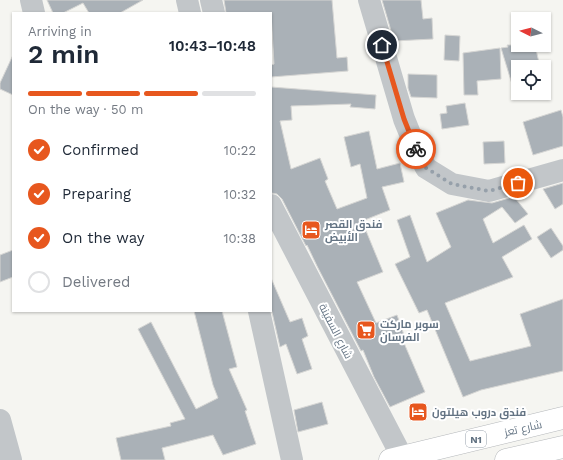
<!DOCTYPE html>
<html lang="en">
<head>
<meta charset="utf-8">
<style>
	:root { --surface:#fff; --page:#f6f6f7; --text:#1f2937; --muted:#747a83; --line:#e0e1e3; --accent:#e7571e }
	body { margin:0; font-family:"Work Sans",Cairo,sans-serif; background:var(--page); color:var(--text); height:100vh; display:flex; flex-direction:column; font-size:15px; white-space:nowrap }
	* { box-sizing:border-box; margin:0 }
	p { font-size:13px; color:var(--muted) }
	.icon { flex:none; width:22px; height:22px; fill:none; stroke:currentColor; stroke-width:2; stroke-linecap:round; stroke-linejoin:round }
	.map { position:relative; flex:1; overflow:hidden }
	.drawer { position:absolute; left:12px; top:12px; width:260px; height:300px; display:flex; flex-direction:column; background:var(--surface); border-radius:0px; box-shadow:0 1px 3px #0004 }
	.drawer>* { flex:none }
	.needle { width:26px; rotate:276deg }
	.buttons { position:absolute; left:511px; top:12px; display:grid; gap:8px }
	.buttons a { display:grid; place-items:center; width:40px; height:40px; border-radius:0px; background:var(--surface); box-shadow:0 1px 3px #0004; font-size:20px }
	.pin { position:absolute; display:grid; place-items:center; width:34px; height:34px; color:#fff; margin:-17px; border:2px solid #fff; border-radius:50%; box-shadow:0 1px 4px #0007 }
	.courier { position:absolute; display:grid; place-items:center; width:40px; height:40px; margin:-20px; border:3px solid #e7571e; border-radius:50%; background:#fff; color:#222; box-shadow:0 1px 5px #0007 }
	.headline em { font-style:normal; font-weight:600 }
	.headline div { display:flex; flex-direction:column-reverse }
	.headline { display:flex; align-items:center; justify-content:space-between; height:68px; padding:0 16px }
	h1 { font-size:26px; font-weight:600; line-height:30px }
	.bar { display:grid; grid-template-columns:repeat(4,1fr); gap:6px 4px; align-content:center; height:48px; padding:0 16px }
	.bar i { height:5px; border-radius:3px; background:var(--line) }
	.bar .on { background:var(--accent) }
	.bar p { grid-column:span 4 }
	ol { padding:0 16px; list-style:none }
	li { display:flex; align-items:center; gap:12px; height:44px }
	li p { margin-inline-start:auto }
	li .icon { padding:4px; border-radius:50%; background:var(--accent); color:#fff; stroke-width:4 }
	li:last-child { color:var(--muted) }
	li i { width:22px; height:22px; border:2px solid var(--line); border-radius:50% }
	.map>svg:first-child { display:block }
	.building { fill:#aab1b7; stroke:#d6d6d4 }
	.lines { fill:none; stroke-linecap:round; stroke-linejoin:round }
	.highway-casing { stroke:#b5b8bb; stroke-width:23 }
	.minor { stroke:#c2c6c9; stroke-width:22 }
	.highway { stroke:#fff; stroke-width:22 }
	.done { stroke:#96a0aa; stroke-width:4; stroke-dasharray:0 7.2 }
	.route { stroke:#e7571e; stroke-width:5 }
	.labels { text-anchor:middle; stroke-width:4; stroke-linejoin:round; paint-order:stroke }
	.shield { fill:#fff; stroke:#929da8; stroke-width:1 }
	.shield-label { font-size:10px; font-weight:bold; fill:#637383 }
	.poi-label { font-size:11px; font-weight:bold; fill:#637383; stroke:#fff; text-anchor:start }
	.street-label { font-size:11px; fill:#637383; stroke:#fff }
</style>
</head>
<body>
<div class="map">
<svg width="563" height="460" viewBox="0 0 563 460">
	<rect width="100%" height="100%" fill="#f5f5f1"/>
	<!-- building -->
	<path class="building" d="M47,0H143L120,13H89L83,3L63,13H53Z
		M224,0H332L337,58L347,57L348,71L271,77V65L274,64L271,13H226Z
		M382,0H421L423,19L432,18L433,39L394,41Z
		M445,35L460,36L459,61L444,60Z
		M507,45H535L540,67H518V93L515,94L501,48L508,47Z
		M500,48L501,79L477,81L478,95H464L463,53Z
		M13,55V95L0,89V83Z
		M408,74L437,75V98L411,97L408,88Z
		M271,87L376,95L375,109L350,107L351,104L291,106L292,120L280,121L291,169L320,158L328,179L325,181L337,209L367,198L360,164L351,167L344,137L369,131L377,169L400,163L404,182L382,187L390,210L362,221L383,272L357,282L376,323L397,315L404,335L401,336L425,392L390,407L374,377L363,350L361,351L317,266L307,245L306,246L282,199L277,194L271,193Z
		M465,103L469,125L442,129L440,114L447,113L446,106Z
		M561,110L563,117V146L533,155L523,122Z
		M504,141L505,163L484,164L483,142Z
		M563,183V204L555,209L543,189Z
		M516,196L515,198L528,214L515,223L502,207L483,219L493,243L524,225L532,239L502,257L513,277L445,303L470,361L531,346L520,314L563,299V371L481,390L463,397L427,310L419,313L395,264L410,257L397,220L410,215L427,262L451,247L436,213L468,200L492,203Z
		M551,228L563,246V250L551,258L537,237Z
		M13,250V277L0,282V255Z
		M271,278L290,322L302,318L308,336L302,339L312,369L297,374L286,344L280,347L271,308Z
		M194,311H222L237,367L229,369L247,410L245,411L256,444L223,455L213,435L162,448L165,460H121L116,438L171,426L170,423L185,419L138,329L151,322L196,409L218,398L213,385Z
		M322,402L328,424L298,432L294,410Z"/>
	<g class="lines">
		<!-- highway casing -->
		<g class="highway-casing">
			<path id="highway" d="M390,460L563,418
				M506,460L563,447"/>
		</g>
		<!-- minor -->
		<path class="minor" d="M31,0L34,13
			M187,0L190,13
			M211,0L214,13
			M369,0L404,119L415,146L426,168L452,184L489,191L563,170
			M271,205L402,457
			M259,311L292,460
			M0,420L11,460"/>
		<!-- highway -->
		<use href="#highway" class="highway"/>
	</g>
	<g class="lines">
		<!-- done -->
		<path class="done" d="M416,149L426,168L452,184L489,191L518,183"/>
		<!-- route -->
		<path class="route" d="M382,45L404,119L416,149"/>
	</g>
	<!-- icons -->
	<defs>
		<g id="hotel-square" transform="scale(1)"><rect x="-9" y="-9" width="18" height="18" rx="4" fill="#e7571e" stroke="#fff"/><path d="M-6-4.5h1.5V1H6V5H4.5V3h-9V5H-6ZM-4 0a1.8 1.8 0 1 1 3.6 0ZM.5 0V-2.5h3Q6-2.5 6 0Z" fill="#fff"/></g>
		<g id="supermarket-square" transform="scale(1)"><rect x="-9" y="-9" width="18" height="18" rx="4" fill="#e7571e" stroke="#fff"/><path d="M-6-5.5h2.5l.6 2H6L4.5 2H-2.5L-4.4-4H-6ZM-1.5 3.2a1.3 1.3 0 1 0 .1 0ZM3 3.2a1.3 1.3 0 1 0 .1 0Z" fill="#fff"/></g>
	</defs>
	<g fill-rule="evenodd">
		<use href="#hotel-square" x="311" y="230"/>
		<use href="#supermarket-square" x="366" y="330"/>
		<use href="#hotel-square" x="418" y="412"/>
	</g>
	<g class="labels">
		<!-- shield labels -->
		<rect class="shield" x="466" y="431" width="20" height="16" rx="3"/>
		<g class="shield-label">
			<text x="476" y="443">N1</text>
		</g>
		<!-- poi labels -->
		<g class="poi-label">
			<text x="325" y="228">فندق القصر<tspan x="325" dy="13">الأبيض</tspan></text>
			<text x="380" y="328">سوبر ماركت<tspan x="380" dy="13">الفرسان</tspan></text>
			<text x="432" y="416">فندق دروب هيلتون</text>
		</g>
		<!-- street labels -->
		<g class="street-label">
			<text transform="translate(336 331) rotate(63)" y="4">شارع السفينة</text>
			<text transform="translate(523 428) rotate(-13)" y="4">شارع تعز</text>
		</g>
	</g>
</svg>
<div class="buttons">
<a><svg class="needle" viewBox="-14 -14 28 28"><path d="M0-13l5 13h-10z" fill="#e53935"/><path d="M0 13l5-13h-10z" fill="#747a83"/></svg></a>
<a><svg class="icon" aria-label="locate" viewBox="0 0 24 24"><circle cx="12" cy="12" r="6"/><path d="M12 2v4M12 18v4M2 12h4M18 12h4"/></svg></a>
</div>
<div class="pin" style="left:518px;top:183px;background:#ea580c"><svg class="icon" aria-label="bag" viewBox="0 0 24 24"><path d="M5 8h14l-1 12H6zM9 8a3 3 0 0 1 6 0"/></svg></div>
<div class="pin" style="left:382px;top:45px;background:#1f2937"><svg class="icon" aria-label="home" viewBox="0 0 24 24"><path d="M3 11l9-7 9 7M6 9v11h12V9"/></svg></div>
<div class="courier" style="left:416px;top:149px"><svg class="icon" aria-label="bike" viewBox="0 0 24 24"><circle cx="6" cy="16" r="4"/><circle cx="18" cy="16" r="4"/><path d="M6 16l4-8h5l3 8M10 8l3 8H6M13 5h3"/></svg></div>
<section class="drawer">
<div class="headline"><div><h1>2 min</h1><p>Arriving in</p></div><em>10:43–10:48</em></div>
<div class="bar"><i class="on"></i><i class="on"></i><i class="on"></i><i></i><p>On the way · 50 m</p></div>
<ol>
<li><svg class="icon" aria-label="check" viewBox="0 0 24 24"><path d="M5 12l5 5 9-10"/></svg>Confirmed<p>10:22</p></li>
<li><svg class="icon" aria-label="check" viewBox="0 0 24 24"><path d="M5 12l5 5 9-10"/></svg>Preparing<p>10:32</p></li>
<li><svg class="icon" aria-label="check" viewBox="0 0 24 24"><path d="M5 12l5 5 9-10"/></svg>On the way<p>10:38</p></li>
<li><i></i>Delivered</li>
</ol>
</section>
</div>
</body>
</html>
